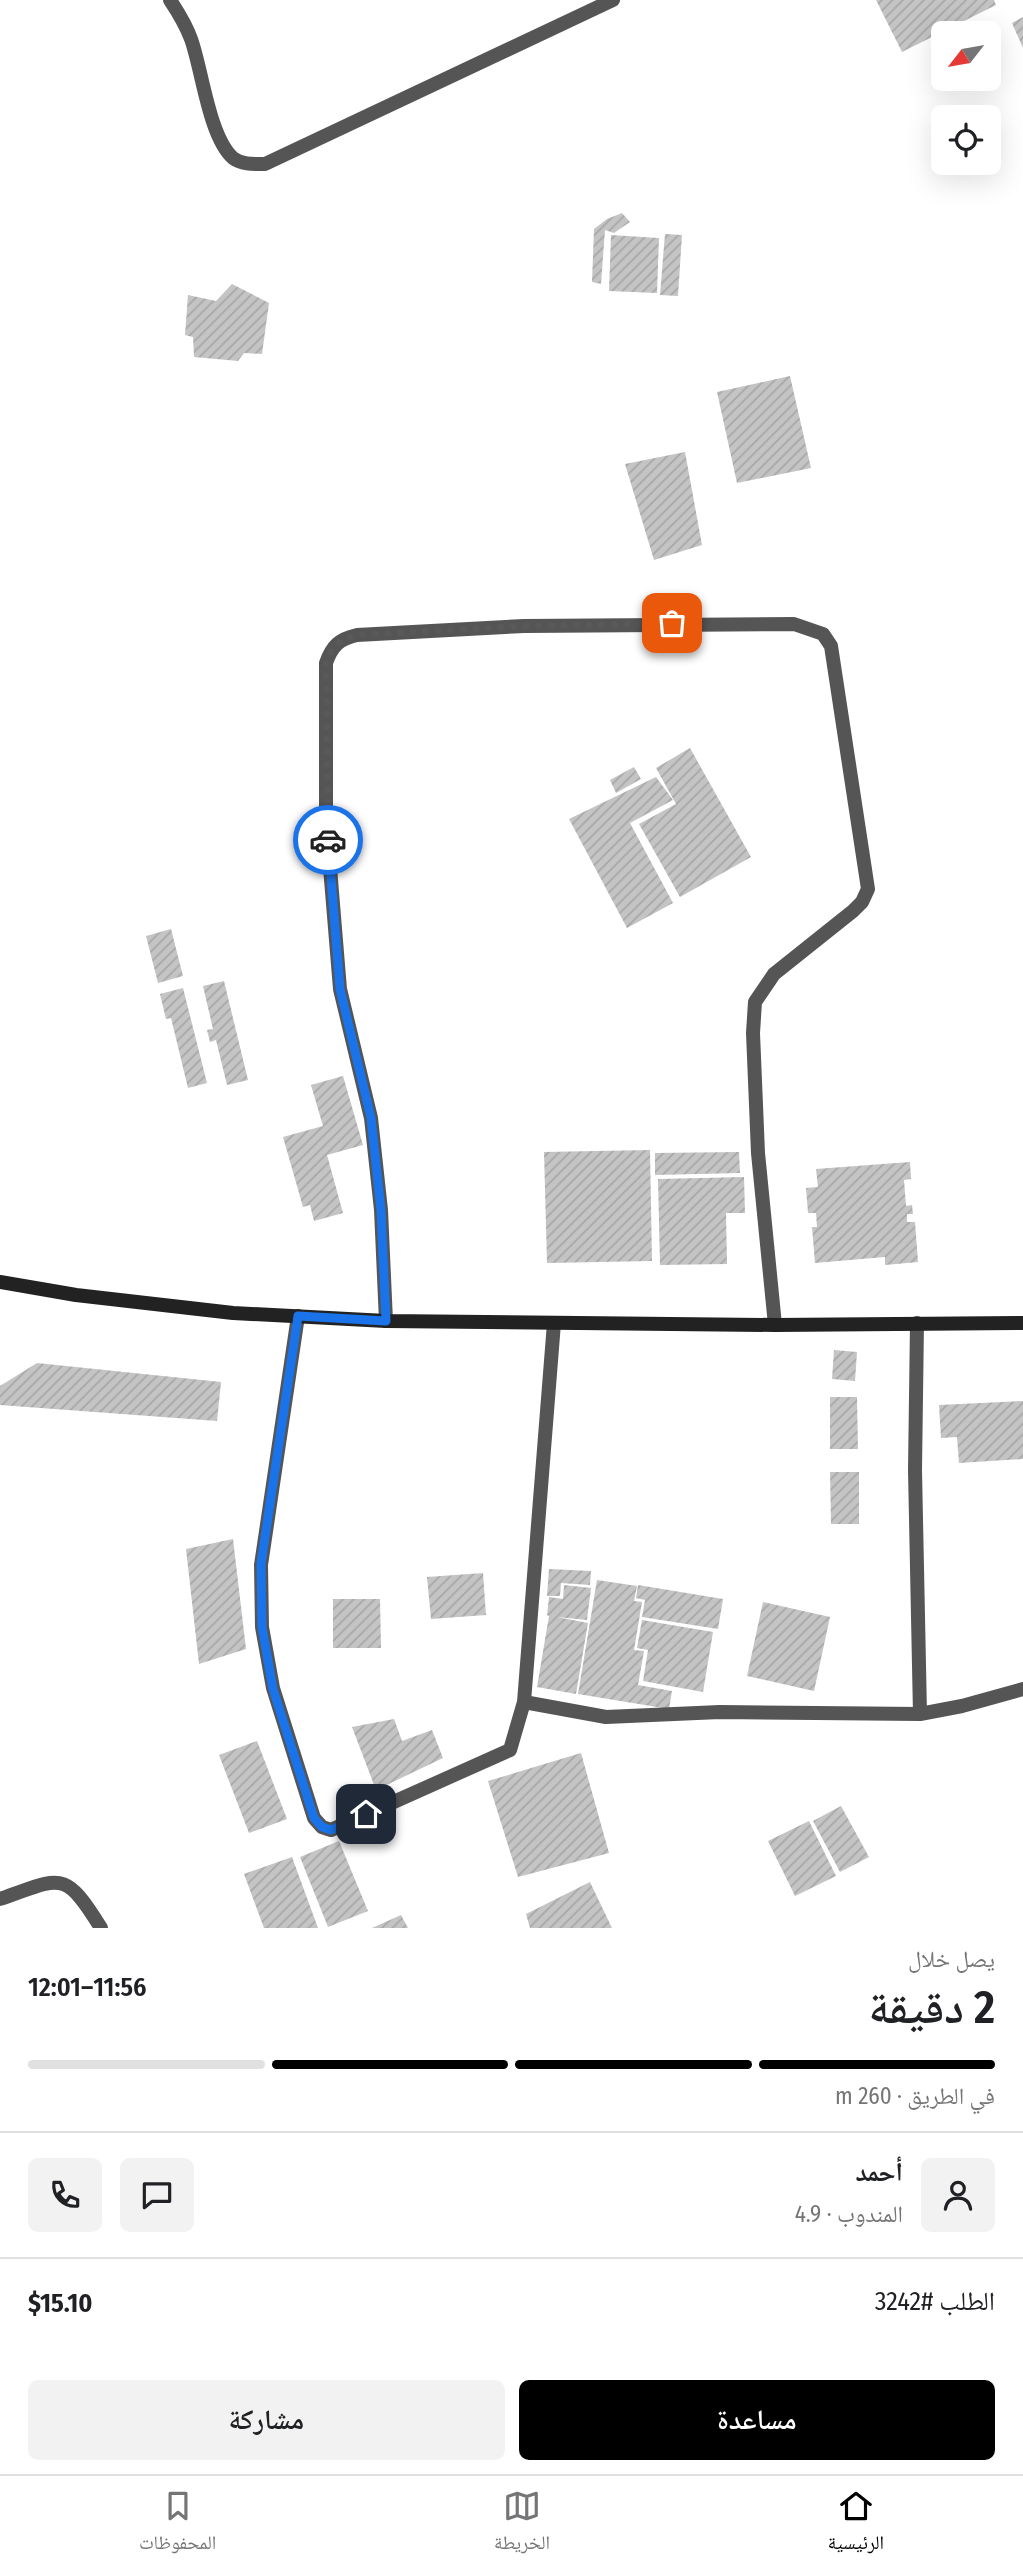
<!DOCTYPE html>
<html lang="ar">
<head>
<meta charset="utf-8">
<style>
	:root { --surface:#fff; --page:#f2f2f2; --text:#202124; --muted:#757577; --line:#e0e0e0; --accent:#000 }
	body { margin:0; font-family:"Fira Sans Condensed","Noto Naskh Arabic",sans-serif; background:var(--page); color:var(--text); direction:rtl; height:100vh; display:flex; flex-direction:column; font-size:26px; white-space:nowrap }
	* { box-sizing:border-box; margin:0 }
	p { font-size:23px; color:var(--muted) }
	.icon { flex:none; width:38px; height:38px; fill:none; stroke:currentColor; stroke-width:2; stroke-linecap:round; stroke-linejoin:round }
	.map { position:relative; height:1928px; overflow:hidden; direction:ltr }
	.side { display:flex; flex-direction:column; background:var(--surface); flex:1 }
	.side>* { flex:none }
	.needle { width:46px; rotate:239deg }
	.controls { position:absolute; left:931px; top:21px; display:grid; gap:14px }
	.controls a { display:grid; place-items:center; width:70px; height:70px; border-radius:10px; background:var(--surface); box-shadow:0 7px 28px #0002; font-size:35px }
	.pin { position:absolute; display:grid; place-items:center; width:60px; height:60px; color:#fff; margin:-30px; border-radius:14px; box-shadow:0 4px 10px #0006 }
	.courier { position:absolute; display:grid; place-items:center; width:70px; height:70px; margin:-35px; border:5px solid #1a73e8; border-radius:50%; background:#fff; color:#222; box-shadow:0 2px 9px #0007 }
	.headline em { font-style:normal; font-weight:600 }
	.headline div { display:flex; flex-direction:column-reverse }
	.headline { display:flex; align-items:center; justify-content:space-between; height:119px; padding:0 28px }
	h1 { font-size:46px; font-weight:600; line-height:52px }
	.bar { display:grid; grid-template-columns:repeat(4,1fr); gap:10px 7px; align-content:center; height:84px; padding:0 28px }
	.bar i { height:9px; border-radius:5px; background:var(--line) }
	.bar .selected { background:var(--accent) }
	.bar p { grid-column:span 4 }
	.line { display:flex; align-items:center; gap:18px; padding:0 28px; border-top:2px solid var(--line) }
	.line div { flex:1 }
	.round { display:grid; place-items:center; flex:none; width:74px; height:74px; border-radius:10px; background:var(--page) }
	.button { display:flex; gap:14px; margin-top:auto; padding:14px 28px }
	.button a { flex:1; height:80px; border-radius:10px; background:var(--accent); color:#fff; font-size:28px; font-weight:600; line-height:80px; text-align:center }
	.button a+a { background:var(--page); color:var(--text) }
	.dock { display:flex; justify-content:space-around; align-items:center; height:98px; border-top:2px solid var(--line); background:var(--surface); font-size:19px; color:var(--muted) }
	.dock a { display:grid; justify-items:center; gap:4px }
	.dock .selected { color:var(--accent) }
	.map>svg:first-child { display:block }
	.building { fill:url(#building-hatch) }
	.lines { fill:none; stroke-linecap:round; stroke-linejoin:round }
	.lane { stroke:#555; stroke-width:14 }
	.street { stroke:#555; stroke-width:14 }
	.secondary { stroke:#222; stroke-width:14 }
	.done { stroke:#595959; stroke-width:7; stroke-dasharray:0 12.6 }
	.route { stroke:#1a73e8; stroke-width:9 }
</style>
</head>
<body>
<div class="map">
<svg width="1023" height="1928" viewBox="0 0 1023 1928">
	<defs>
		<pattern id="building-hatch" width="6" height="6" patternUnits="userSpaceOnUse" patternTransform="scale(1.75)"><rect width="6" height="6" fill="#c4c4c4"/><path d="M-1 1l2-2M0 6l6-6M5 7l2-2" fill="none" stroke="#a7a7a7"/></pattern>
	</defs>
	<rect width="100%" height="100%" fill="#fff"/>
	<!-- building -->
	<path class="building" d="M876,0H994L996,5L902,52Z
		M1023,17V48L1012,23Z
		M622,213L630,222L614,233L605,230L601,284L592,282L594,229L607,219Z
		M665,234L682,235L678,296L660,295Z
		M611,235L659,238L657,293L609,291Z
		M232,284L269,303L262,354L244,353L238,361L194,357L193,337L185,335L188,295L216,301Z
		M790,376L811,468L737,483L717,392Z
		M685,452L702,545L654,560L625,464Z
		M690,748L751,857L680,897L639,824L676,804L656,768Z
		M634,767L641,779L616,793L610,780Z
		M656,777L673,800L630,823L673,903L627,928L569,819Z
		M171,929L183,976L158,983L146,936Z
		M224,981L248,1080L227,1085L216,1040L210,1042L207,1030L213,1029L203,986Z
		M183,988L207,1083L188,1088L171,1018L166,1019L160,994Z
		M343,1076L363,1145L327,1155L343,1213L314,1221L310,1205L303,1207L283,1137L323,1126L311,1085Z
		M650,1150L652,1261L547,1263L544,1152Z
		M739,1152L740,1173L655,1175V1153Z
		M910,1162L911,1179L904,1180L906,1206L912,1205L913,1214H907V1222H915L918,1262L885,1265V1257L815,1263L812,1227H817L816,1213H808L806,1188L818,1187L816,1169Z
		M744,1177L745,1213H726L727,1264L660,1265L658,1179Z
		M834,1350L857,1352L855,1381L832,1379Z
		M37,1363L221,1382L217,1421L0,1405V1386Z
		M830,1397H857L858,1449H830Z
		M1023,1401V1459L959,1463L957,1437L941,1438L939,1405Z
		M830,1472H859V1524H831Z
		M233,1539L246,1649L199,1664L186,1549Z
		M549,1569L591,1571L590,1585L561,1583L560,1596H547Z
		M483,1573L486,1615L431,1619L427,1577Z
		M597,1580L637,1586L634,1601L642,1602L634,1650L644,1651L638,1685L672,1691L669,1709L578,1694Z
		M564,1585L591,1588L587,1620L557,1617L588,1623L576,1694L537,1687L549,1616L547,1615L549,1597L563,1599Z
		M638,1585L723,1599L718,1629L642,1617L645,1600L636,1598Z
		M333,1599H380L381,1648H333Z
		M763,1602L830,1617L814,1691L747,1676Z
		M642,1620L713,1632L703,1692L643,1681L648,1650L637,1648Z
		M394,1719L402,1741L432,1730L443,1758L376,1790L352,1727Z
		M257,1741L287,1819L249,1833L219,1755Z
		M581,1753L609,1853L518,1877L488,1781Z
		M841,1806L869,1857L840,1872L813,1821Z
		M809,1821L836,1876L795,1896L768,1841Z
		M339,1841L368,1911L328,1927L300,1857Z
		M292,1857L318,1928H264L244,1874Z
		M590,1882L612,1928H530L526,1914Z
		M401,1915L408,1928H372Z"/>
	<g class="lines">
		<!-- lane -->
		<path class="lane" d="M298,1316L261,1565L262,1627L273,1688L314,1818L322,1827L331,1830L510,1750L524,1702L606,1717L720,1712L920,1714L962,1706L1023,1689
			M917,1323L915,1470L920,1714
			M524,1702L554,1323"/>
		<!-- street -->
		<path class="street" d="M170,0C178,12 186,25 191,39C202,69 209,137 233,158C242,165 255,164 265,164L613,0
			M386,1321L381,1210L371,1118L340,989L326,819V663C332,646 339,639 357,635L524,626L794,624L823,634L831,646L868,889L862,902L853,911L774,974L755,1002L753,1033L758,1153L775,1325
			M0,1899C61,1878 64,1868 101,1928"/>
		<!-- secondary -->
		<path class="secondary" d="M0,1282L76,1295L233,1313L386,1321L775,1325L1023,1323"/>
	</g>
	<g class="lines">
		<!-- done -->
		<path class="done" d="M328,840L326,663C332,646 339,639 357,635L524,626L672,623"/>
		<!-- route -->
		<path class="route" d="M328,840L340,989L371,1118L381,1210L386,1321L298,1316L261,1564L262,1627L273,1689L314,1818L322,1827L331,1830L366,1814"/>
	</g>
</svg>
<div class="controls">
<a><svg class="needle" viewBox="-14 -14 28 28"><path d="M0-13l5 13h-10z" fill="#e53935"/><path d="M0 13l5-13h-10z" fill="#757577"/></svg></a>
<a><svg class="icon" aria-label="locate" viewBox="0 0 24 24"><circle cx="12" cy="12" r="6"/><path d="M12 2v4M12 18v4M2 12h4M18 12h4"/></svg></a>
</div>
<div class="pin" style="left:672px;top:623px;background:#ea580c"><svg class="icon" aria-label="bag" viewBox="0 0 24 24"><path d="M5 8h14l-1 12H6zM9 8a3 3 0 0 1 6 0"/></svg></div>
<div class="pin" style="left:366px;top:1814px;background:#1f2937"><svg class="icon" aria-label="home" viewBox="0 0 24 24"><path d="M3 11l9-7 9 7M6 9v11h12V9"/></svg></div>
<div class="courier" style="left:328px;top:840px"><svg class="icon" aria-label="car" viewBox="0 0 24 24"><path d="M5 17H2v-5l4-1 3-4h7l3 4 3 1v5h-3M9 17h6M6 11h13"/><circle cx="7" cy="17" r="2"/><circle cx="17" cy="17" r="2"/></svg></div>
</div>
<section class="side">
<div class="headline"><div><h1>2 دقيقة</h1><p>يصل خلال</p></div><em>11:56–12:01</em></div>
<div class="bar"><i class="selected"></i><i class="selected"></i><i class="selected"></i><i></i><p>في الطريق · 260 m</p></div>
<div class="line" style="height:126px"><a class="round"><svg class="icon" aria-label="person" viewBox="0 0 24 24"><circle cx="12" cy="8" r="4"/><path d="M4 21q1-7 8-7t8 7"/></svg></a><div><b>أحمد</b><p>المندوب · 4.9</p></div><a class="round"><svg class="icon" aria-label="chat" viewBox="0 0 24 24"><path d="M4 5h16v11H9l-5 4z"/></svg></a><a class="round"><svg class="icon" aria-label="phone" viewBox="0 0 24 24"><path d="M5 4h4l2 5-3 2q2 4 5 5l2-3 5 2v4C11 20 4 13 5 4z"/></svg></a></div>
<div class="line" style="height:91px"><div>الطلب #3242</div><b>$15.10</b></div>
<div class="button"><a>مساعدة</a><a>مشاركة</a></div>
</section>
<nav class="dock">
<a class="selected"><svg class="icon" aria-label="home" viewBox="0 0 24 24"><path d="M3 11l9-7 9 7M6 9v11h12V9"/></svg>الرئيسية</a>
<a><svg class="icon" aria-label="map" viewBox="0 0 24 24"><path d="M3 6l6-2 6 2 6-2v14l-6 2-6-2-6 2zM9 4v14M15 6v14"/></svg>الخريطة</a>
<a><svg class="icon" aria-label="saved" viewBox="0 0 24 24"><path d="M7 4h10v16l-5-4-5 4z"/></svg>المحفوظات</a>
</nav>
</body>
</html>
